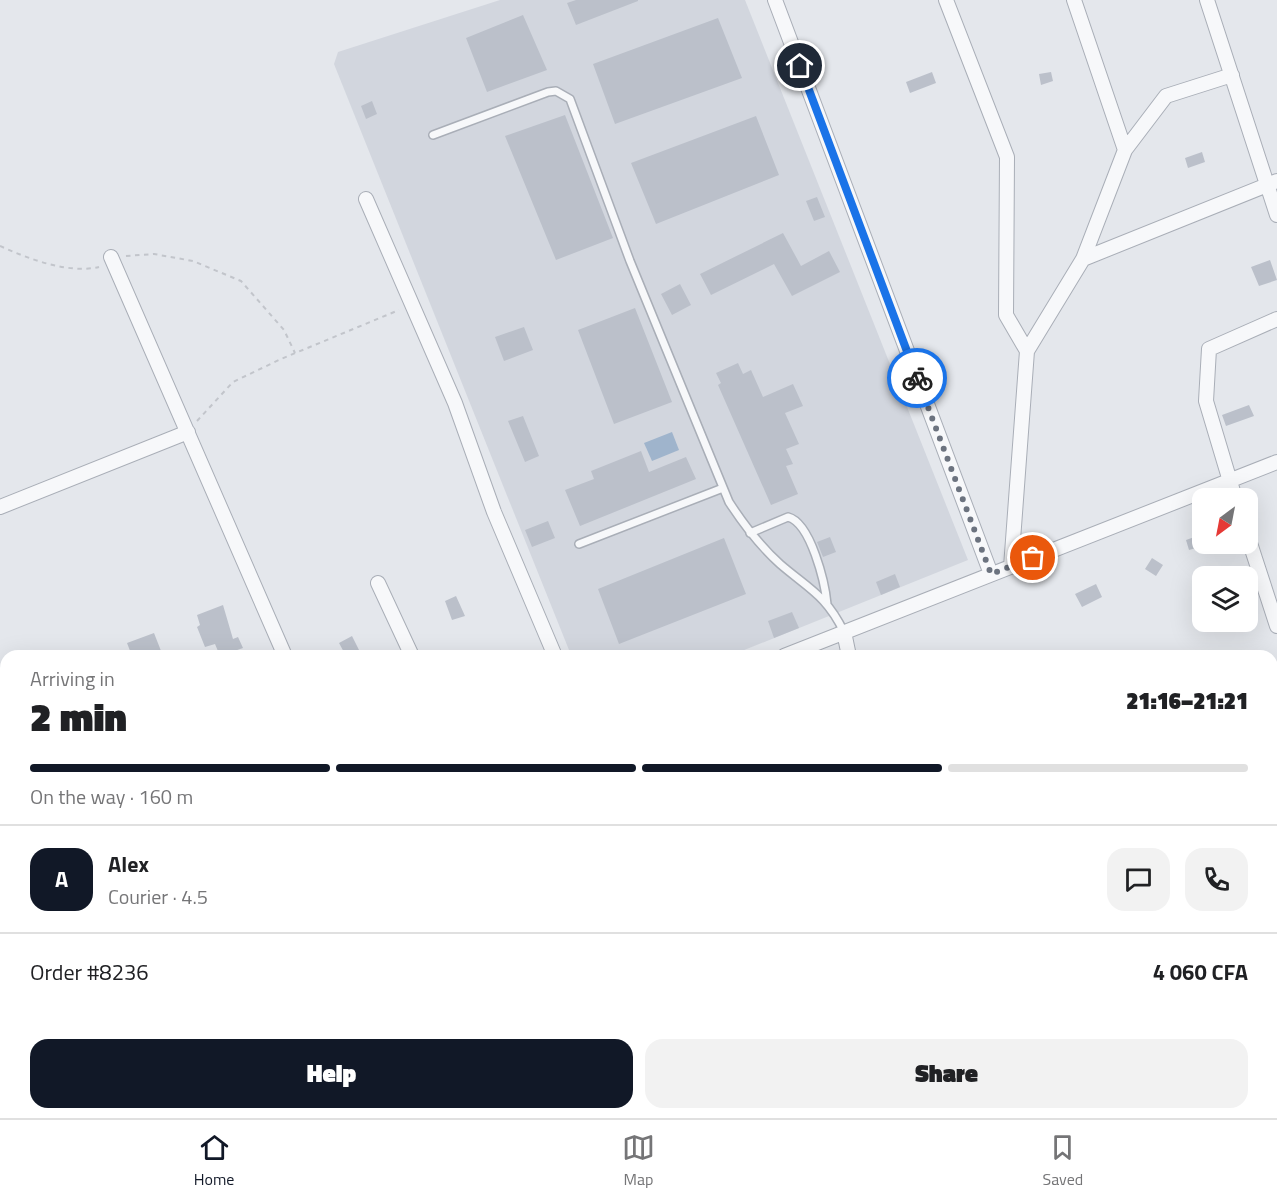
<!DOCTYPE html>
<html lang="en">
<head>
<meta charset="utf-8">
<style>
	:root { --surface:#fff; --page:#f2f2f2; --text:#202124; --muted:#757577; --line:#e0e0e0; --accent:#111827 }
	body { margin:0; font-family:"Titillium Web",sans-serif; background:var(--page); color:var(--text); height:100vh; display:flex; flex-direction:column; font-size:22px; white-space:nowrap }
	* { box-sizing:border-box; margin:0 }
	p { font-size:20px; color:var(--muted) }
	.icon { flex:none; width:33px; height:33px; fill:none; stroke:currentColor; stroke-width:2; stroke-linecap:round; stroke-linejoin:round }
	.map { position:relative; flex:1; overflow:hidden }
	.panel { position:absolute; left:0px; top:650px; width:1278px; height:470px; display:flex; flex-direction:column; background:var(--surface); border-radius:18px 18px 0 0; box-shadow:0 6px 24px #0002 }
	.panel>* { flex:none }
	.needle { width:39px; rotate:212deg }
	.tools { position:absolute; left:1192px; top:488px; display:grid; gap:12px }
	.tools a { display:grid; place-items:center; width:66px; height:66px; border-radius:12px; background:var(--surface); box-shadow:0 6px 24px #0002; font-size:30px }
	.pin { position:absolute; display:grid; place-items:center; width:51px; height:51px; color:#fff; margin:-26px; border:3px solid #fff; border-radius:50%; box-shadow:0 2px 6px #0007 }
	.courier { position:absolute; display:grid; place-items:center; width:60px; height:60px; margin:-30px; border:4px solid #1a73e8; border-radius:50%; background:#fff; color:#222; box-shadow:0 2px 8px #0007 }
	.head em { font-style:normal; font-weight:800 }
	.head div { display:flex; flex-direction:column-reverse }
	.head { display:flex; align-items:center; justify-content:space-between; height:102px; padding:0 30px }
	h1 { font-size:39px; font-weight:800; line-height:45px }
	.bar { display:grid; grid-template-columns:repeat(4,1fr); gap:9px 6px; align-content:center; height:72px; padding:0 30px }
	.bar i { height:8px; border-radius:4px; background:var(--line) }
	.bar .on { background:var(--accent) }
	.bar p { grid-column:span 4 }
	.line { display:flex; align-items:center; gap:15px; padding:0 30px; border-top:2px solid var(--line) }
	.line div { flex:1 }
	.round { display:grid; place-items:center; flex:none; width:63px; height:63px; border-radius:18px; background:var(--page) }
	.button { display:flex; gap:12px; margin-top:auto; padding:12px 30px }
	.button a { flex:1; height:69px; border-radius:18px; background:var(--accent); color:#fff; font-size:24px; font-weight:800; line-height:69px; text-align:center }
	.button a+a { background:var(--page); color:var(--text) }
	.tab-bar { display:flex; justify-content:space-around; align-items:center; height:84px; border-top:2px solid var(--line); background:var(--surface); font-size:16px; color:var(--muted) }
	.tab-bar a { display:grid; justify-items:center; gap:3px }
	.tab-bar .on { color:var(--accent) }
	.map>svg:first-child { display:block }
	.built { fill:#d2d6de }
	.water { fill:#9fb4cc }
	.building { fill:#bbc0ca }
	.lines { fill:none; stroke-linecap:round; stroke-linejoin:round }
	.service-casing { stroke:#a9aeb7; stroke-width:10 }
	.minor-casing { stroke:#a9aeb7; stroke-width:16 }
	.secondary-casing { stroke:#a9aeb7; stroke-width:21 }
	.path { stroke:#c2c5cb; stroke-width:2; stroke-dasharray:4.5 4.5; stroke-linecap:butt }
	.service { stroke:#f7f8fa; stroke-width:7 }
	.minor { stroke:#f7f8fa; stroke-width:14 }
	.secondary { stroke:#fff; stroke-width:18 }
	.done { stroke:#6c737f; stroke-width:6; stroke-dasharray:0 10.8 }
	.route { stroke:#1a73e8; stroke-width:8 }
</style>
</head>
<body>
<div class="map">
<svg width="1277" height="1118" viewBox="0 0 1277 1118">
	<rect width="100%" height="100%" fill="#e4e7ec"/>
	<!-- built -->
	<path class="built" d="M500,0H745L968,560L732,655H571L334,64L338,52Z"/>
	<!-- water -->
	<path class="water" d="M672,432L679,450L652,461L644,443Z"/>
	<!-- building -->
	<path class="building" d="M576,0H638V1L576,25L567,3Z
		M523,15L547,70L487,92L466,38Z
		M718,18L742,78L615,124L593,64Z
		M932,72L936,83L910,93L906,82Z
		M1051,72L1053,81L1041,85L1039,74Z
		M372,101L377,114L366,119L361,106Z
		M565,115L613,238L556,260L505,136Z
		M756,116L779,175L656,224L631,163Z
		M1202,152L1205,162L1188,168L1185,158Z
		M817,197L825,217L814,221L806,201Z
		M783,233L801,266L829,251L840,272L792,296L774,264L711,295L700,274Z
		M1270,260L1277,280L1259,286L1251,267Z
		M680,284L691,305L672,315L661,294Z
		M635,308L672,402L614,424L578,330Z
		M524,327L533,350L504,361L495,337Z
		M738,363L743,374L751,370L763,397L793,384L803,406L785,413L799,444L786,449L793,464L786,466L798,494L771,505L718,385L721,383L716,373Z
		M1249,405L1254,416L1226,426L1222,415Z
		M523,416L539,456L525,462L508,421Z
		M641,451L649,472L686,457L696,479L580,526L565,490L594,479L591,471Z
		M548,521L555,538L532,547L525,530Z
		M1203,534V546L1189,550L1186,540Z
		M830,537L836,552L823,557L817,542Z
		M724,538L746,594L619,644L598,589Z
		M1152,558L1163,565L1156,576L1145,569Z
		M895,574L900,587L881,595L876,582Z
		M1096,584L1102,597L1082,607L1075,594Z
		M456,596L465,616L452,620L445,601Z
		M223,605L233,639L238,637L243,648L220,656L215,644L205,647L197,627L200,625L197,615Z
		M792,612L799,628L774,638L768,621Z
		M154,633L163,656H132L127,643Z
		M352,636L362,656H346L339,643Z"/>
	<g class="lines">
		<!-- service casing -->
		<g class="service-casing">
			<path id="service" d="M433,135L548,92L556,91L570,99L630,261L729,502C744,525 760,546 780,564C809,589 826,595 844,632
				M750,533L788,517C811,523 825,583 827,604
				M579,544L723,488
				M0,872L6,886
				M446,1114V1113"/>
		</g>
		<!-- minor casing -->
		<g class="minor-casing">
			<path id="minor" d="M775,0L991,574
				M946,0L1007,157L1006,315L1027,351
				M1074,0L1125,150L1083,259
				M1207,0L1277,215
				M1125,150L1166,96L1232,75
				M366,199L455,403L494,512L555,656
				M111,257L285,656
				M1235,498L1206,401L1209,349L1277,319
				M0,507L188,432
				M1248,537L1277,626
				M1011,567L1027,351L1083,259L1277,181
				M378,583L412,656
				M844,632L849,656
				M784,656L1277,462
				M1272,1029L1277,1042
				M237,1113L238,1118
				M392,1113L393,1118
				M580,1113L582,1118
				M705,1113L707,1118
				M974,1113L1092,1117"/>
		</g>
		<!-- secondary casing -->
		<g class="secondary-casing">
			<path id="secondary" d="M0,972L6,970
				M1272,987L1277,985"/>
		</g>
		<!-- path -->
		<path class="path" d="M0,246C29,259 68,274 99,267
			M126,256L154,254L193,261L241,281L284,330L295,353
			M197,421L233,382L281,359L399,310
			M0,1081L6,1083
			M0,1103L6,1096
			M62,1113L73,1118
			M97,1118L101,1113"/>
		<!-- service -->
		<use href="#service" class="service"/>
		<!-- minor -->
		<use href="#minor" class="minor"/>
		<!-- secondary -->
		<use href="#secondary" class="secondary"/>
	</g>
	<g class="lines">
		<!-- done -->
		<path class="done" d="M917,378L991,574L1033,558"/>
		<!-- route -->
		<path class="route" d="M800,66L917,378"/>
	</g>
</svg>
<div class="tools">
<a><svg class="needle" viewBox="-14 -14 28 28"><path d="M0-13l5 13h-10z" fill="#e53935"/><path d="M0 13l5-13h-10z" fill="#757577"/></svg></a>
<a><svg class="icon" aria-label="layers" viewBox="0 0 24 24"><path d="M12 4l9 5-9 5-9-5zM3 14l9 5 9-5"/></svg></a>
</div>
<div class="pin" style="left:1033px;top:558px;background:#ea580c"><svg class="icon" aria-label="bag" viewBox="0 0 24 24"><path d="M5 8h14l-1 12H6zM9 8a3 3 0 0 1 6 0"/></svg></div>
<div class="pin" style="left:800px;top:66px;background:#1f2937"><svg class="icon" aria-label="home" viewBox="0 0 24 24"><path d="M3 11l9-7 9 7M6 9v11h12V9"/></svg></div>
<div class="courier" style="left:917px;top:378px"><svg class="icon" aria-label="bike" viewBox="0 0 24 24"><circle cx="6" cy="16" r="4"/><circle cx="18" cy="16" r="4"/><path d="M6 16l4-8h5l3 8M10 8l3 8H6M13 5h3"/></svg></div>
<section class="panel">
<div class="head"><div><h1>2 min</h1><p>Arriving in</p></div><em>21:16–21:21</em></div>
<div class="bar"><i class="on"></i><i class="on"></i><i class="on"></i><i></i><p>On the way · 160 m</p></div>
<div class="line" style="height:108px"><b class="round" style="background:var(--accent);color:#fff">A</b><div><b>Alex</b><p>Courier · 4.5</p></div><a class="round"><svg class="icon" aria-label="chat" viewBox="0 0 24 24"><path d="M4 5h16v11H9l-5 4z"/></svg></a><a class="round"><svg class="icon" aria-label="phone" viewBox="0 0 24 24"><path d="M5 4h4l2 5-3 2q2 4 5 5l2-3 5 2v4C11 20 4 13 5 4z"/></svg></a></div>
<div class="line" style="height:78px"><div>Order #8236</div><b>4 060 CFA</b></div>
<div class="button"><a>Help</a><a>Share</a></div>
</section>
</div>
<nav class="tab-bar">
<a class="on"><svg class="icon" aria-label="home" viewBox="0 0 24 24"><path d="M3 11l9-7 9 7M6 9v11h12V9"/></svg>Home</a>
<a><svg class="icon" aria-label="map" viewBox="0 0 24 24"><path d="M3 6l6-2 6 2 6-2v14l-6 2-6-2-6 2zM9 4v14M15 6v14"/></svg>Map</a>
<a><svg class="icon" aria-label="saved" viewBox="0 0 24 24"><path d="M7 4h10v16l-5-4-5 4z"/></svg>Saved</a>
</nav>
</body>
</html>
